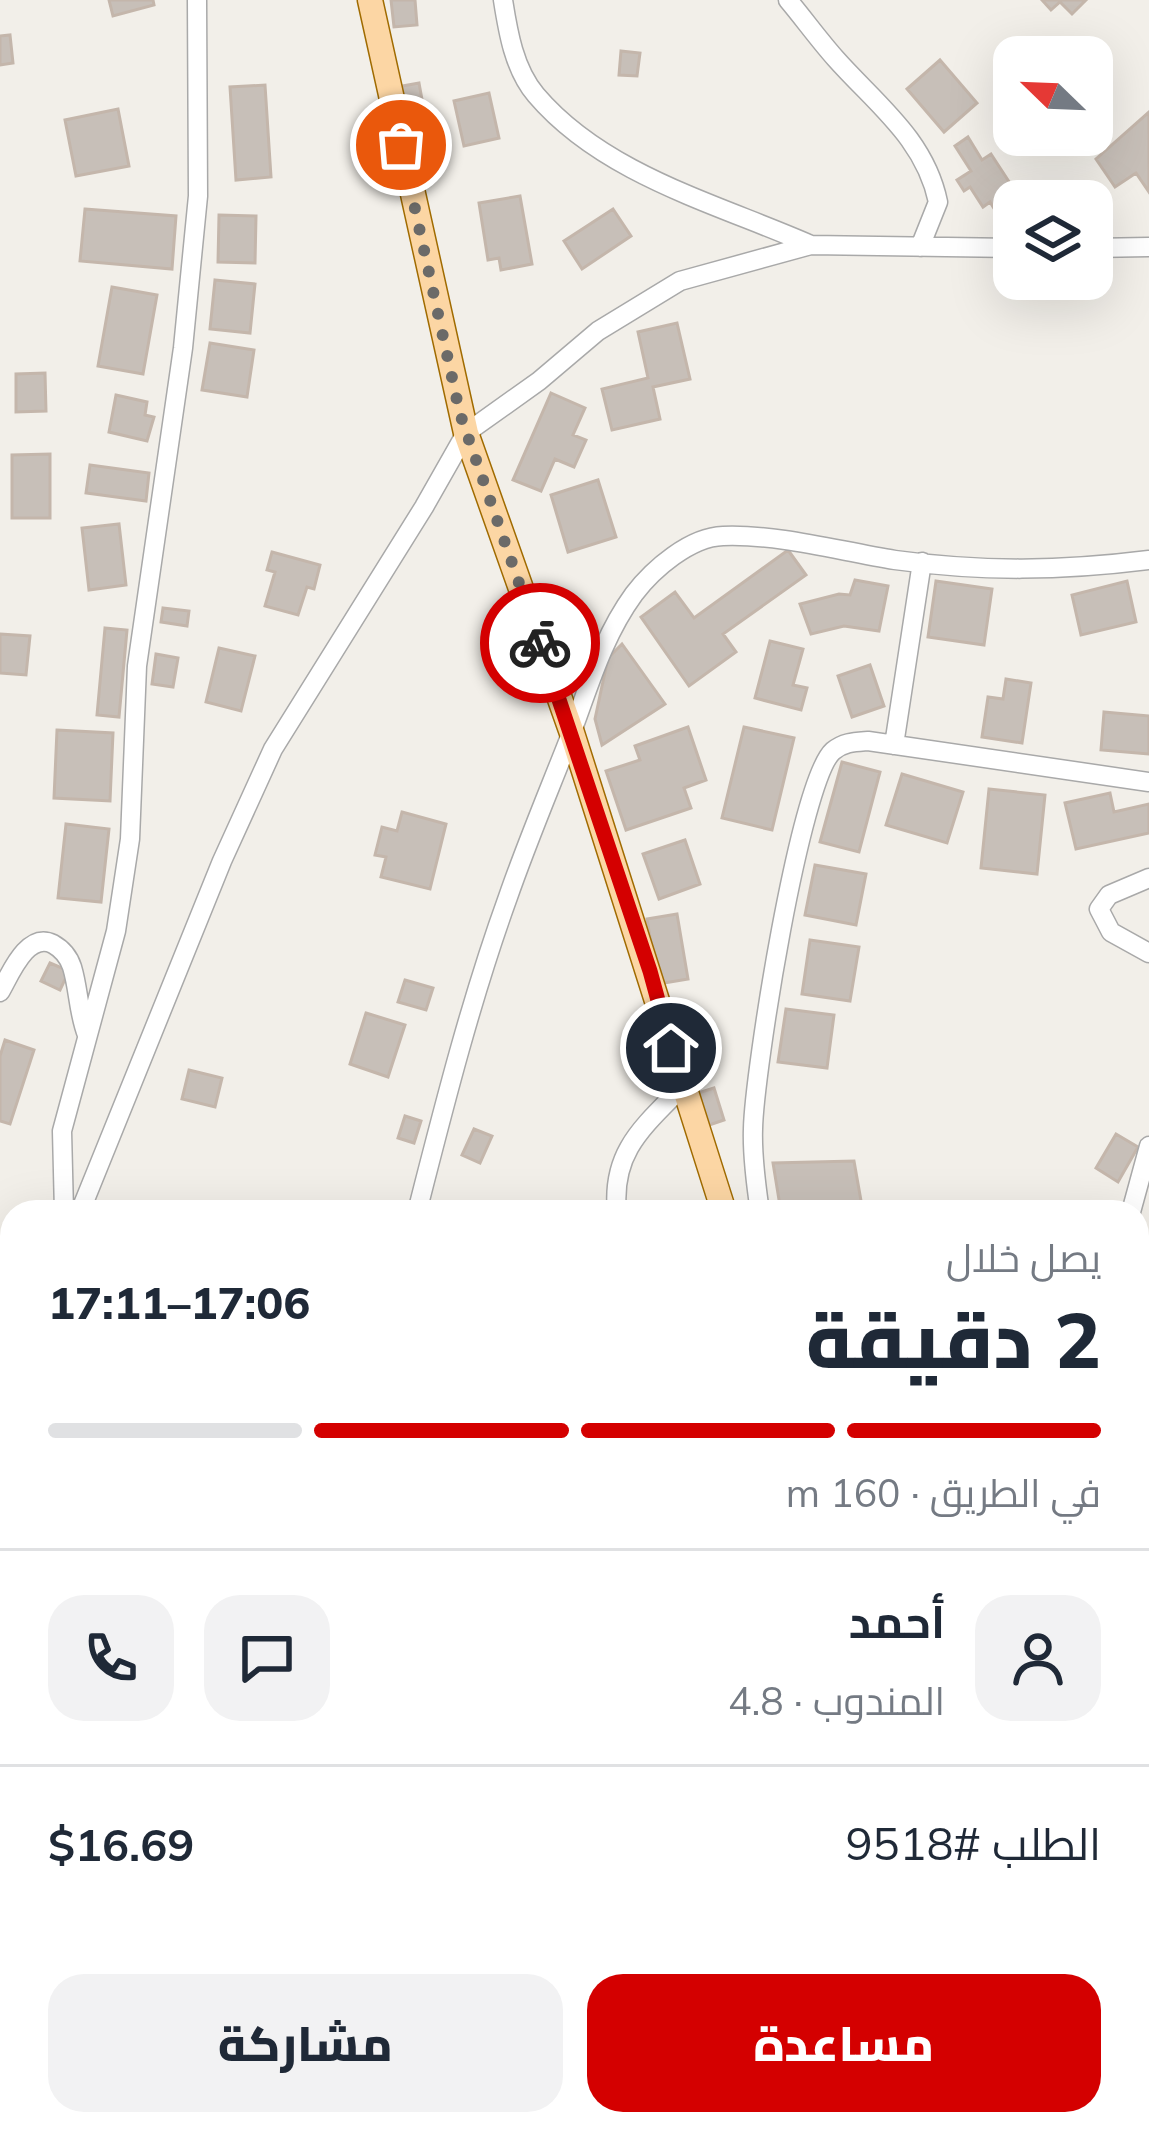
<!DOCTYPE html>
<html lang="ar">
<head>
<meta charset="utf-8">
<style>
	:root { --surface:#fff; --page:#f2f2f3; --text:#1f2937; --muted:#747a83; --line:#e0e1e3; --accent:#d40000 }
	body { margin:0; font-family:Mulish,Cairo,sans-serif; background:var(--page); color:var(--text); direction:rtl; height:100vh; display:flex; flex-direction:column; font-size:45px; white-space:nowrap }
	* { box-sizing:border-box; margin:0 }
	p { font-size:39px; color:var(--muted) }
	.icon { flex:none; width:66px; height:66px; fill:none; stroke:currentColor; stroke-width:2; stroke-linecap:round; stroke-linejoin:round }
	.map { position:relative; flex:1; overflow:hidden; direction:ltr }
	.drawer { position:absolute; left:0px; top:1200px; width:1149px; height:936px; display:flex; flex-direction:column; background:var(--surface); border-radius:36px 36px 0 0; box-shadow:0 12px 48px #0002; direction:rtl }
	.drawer>* { flex:none }
	.needle { width:78px; rotate:293deg }
	.fabs { position:absolute; left:993px; top:36px; display:grid; gap:24px }
	.fabs a { display:grid; place-items:center; width:120px; height:120px; border-radius:24px; background:var(--surface); box-shadow:0 12px 48px #0002; font-size:60px }
	.pin { position:absolute; display:grid; place-items:center; width:102px; height:102px; color:#fff; margin:-51px; border:6px solid #fff; border-radius:50%; box-shadow:0 3px 12px #0007 }
	.courier { position:absolute; display:grid; place-items:center; width:120px; height:120px; margin:-60px; border:9px solid #d40000; border-radius:50%; background:#fff; color:#222; box-shadow:0 3px 15px #0007 }
	.overview em { font-style:normal; font-weight:800 }
	.overview div { display:flex; flex-direction:column-reverse }
	.overview { display:flex; align-items:center; justify-content:space-between; height:204px; padding:0 48px }
	h1 { font-size:78px; font-weight:800; line-height:90px }
	.bar { display:grid; grid-template-columns:repeat(4,1fr); gap:18px 12px; align-content:center; height:144px; padding:0 48px }
	.bar i { height:15px; border-radius:9px; background:var(--line) }
	.bar .selected { background:var(--accent) }
	.bar p { grid-column:span 4 }
	.line { display:flex; align-items:center; gap:30px; padding:0 48px; border-top:3px solid var(--line) }
	.line div { flex:1 }
	.round { display:grid; place-items:center; flex:none; width:126px; height:126px; border-radius:36px; background:var(--page) }
	.cta { display:flex; gap:24px; margin-top:auto; padding:24px 48px }
	.cta a { flex:1; height:138px; border-radius:36px; background:var(--accent); color:#fff; font-size:48px; font-weight:800; line-height:138px; text-align:center }
	.cta a+a { background:var(--page); color:var(--text) }
	.map>svg:first-child { display:block }
	.building { fill:#c7bfb8; stroke:#c4b6ab; stroke-width:3 }
	.lines { fill:none; stroke-linecap:round; stroke-linejoin:round }
	.minor-casing { stroke:#a9a9a9; stroke-width:21 }
	.major-casing { stroke:#a06b00; stroke-width:27 }
	.minor { stroke:#fff; stroke-width:18 }
	.major { stroke:#fcd6a4; stroke-width:24 }
	.done { stroke:#6b6a68; stroke-width:12; stroke-dasharray:0 21.6 }
	.route { stroke:#d40000; stroke-width:15 }
</style>
</head>
<body>
<div class="map">
<svg width="1149" height="2136" viewBox="0 0 1149 2136">
	<rect width="100%" height="100%" fill="#f2efe9"/>
	<!-- building -->
	<path class="building" d="M109,0H153L154,5L113,16Z
		M391,0H415L417,25L394,27Z
		M1042,0H1086L1072,14L1060,2L1051,10Z
		M10,35L13,63L0,65V36Z
		M621,51L640,53L637,76L619,75Z
		M940,60L977,103L944,132L907,89Z
		M419,83L427,127L405,131L397,87Z
		M265,85L271,177L236,180L230,87Z
		M489,93L499,138L464,146L454,101Z
		M118,109L129,166L76,176L65,120Z
		M1149,112V192L1136,173L1115,187L1096,159Z
		M968,137L982,160L991,154L1021,200L998,215L990,202L983,207L970,187L964,191L957,180L971,171L955,146Z
		M520,196L532,264L501,270L499,258L488,260L479,203Z
		M85,209L176,216L172,269L80,261Z
		M613,209L631,236L582,269L564,241Z
		M219,215L256,216L255,263L218,262Z
		M215,280L255,284L250,333L210,329Z
		M112,287L157,295L143,374L98,366Z
		M677,323L690,379L653,387L660,419L612,430L602,389L648,378L638,332Z
		M210,343L254,350L247,397L202,390Z
		M45,373L46,411L16,412V374Z
		M551,393L585,408L573,435L586,440L574,467L555,459L541,491L513,480Z
		M116,395L147,402L145,415L154,417L147,441L109,432Z
		M50,454V518H12V455Z
		M90,465L149,473L146,501L86,493Z
		M598,480L616,537L568,552L551,495Z
		M119,524L126,585L89,590L82,528Z
		M788,550L806,575L723,634L736,652L689,686L641,617L675,592L694,618Z
		M272,552L320,565L314,589L307,587L298,615L265,606L275,572L267,570Z
		M855,580L888,586L879,631L844,626L811,634L800,604L839,594L850,595Z
		M936,581L992,589L984,645L928,637Z
		M1127,581L1136,622L1081,635L1072,595Z
		M163,608L189,611L187,626L161,622Z
		M105,628L127,630L119,717L97,715Z
		M0,634L30,636L26,675L0,673Z
		M770,641L803,649L793,685L807,688L801,710L755,698Z
		M622,644L665,704L602,745L595,719L608,658Z
		M219,648L255,656L241,711L206,702Z
		M156,654L178,658L173,687L152,684Z
		M870,665L884,706L852,717L838,676Z
		M1006,679L1031,683L1022,743L982,737L988,697L1003,699Z
		M1104,712L1149,716V754L1101,750Z
		M688,727L706,780L684,788L691,808L626,830L606,771L640,760L635,746Z
		M744,727L794,738L772,830L722,818Z
		M57,730L113,733L110,801L54,798Z
		M842,762L880,772L859,852L820,842Z
		M902,774L963,792L947,843L886,825Z
		M989,789L1045,795L1037,874L981,868Z
		M1110,793L1114,812L1149,804V833L1076,849L1065,803Z
		M402,812L446,824L430,889L381,877L386,857L375,855L382,827L397,831Z
		M66,824L109,829L101,902L58,898Z
		M685,840L700,884L659,899L643,854Z
		M815,865L866,874L856,925L805,915Z
		M677,914L688,979L658,984L647,919Z
		M810,940L859,947L850,1001L802,994Z
		M50,963L69,971L60,990L41,981Z
		M405,980L433,988L426,1010L398,1002Z
		M786,1009L834,1015L827,1068L778,1062Z
		M366,1013L405,1025L388,1077L350,1064Z
		M5,1040L34,1050L10,1124L0,1121V1056Z
		M189,1070L222,1078L215,1107L182,1099Z
		M714,1088L724,1120L706,1126L695,1094Z
		M405,1116L421,1121L414,1143L398,1138Z
		M474,1129L492,1136L480,1163L462,1155Z
		M1116,1134L1138,1147L1118,1182L1096,1168Z
		M854,1161L863,1212H781L773,1163Z
		M0,1317H12V1377L0,1376Z
		M1140,1783L1149,1785V1820L1137,1817Z
		M1137,1840L1149,1843V1889L1137,1885Z
		M53,2124H134L133,2136H53Z
		M263,2124H291L314,2136H257Z
		M436,2124H464L474,2133L472,2136H426Z
		M548,2124H590L600,2136H558Z
		M651,2124H704L694,2136H641Z
		M776,2124H811L820,2135L763,2136Z
		M921,2124H968L952,2136H930Z
		M1048,2124H1095L1100,2136H1054Z"/>
	<g class="lines">
		<!-- minor casing -->
		<g class="minor-casing">
			<path id="minor" d="M503,0C508,32 514,69 536,95C604,175 718,204 811,245
				M788,0C804,19 819,40 836,59C876,104 925,139 938,202L920,247
				M1092,248L1149,247
				M894,745L922,562
				M1149,878L1109,895L1099,909L1111,932L1149,953
				M0,992C10,975 27,931 53,944C62,949 69,958 72,967C79,990 78,1012 87,1035
				M64,1212L62,1131L116,931L130,839L137,666L183,348L198,196L197,0
				M80,1212L222,861L273,749L424,507L466,433L539,381L598,331L680,281L811,245L1014,248
				M417,1212C444,1106 471,999 508,897C525,848 545,800 564,752C586,698 599,642 634,594C653,569 690,537 723,536C781,534 838,551 895,560C982,572 1062,571 1149,560
				M617,1212C611,1152 643,1127 682,1087
				M760,1212C756,1185 752,1156 753,1129C754,1074 800,780 833,751C844,742 855,742 868,741L1149,782
				M1131,1212L1149,1146
				M1137,1721L1139,1714
				M1137,1997H1149
				M0,2001L12,2086
				M1137,2023L1149,2022
				M16,2136V2124
				M370,2136L377,2124
				M748,2136L756,2124"/>
		</g>
		<!-- major casing -->
		<g class="major-casing">
			<path id="major" d="M370,0L466,433L572,733L724,1212
				M1137,1974L1149,1969
				M498,2136L506,2124
				M869,2136L884,2124"/>
		</g>
		<!-- minor -->
		<use href="#minor" class="minor"/>
		<!-- major -->
		<use href="#major" class="major"/>
	</g>
	<g class="lines">
		<!-- done -->
		<path class="done" d="M401,145L460,414L540,643"/>
		<!-- route -->
		<path class="route" d="M540,643L650,971L671,1048"/>
	</g>
</svg>
<div class="fabs">
<a><svg class="needle" viewBox="-14 -14 28 28"><path d="M0-13l5 13h-10z" fill="#e53935"/><path d="M0 13l5-13h-10z" fill="#747a83"/></svg></a>
<a><svg class="icon" aria-label="layers" viewBox="0 0 24 24"><path d="M12 4l9 5-9 5-9-5zM3 14l9 5 9-5"/></svg></a>
</div>
<div class="pin" style="left:401px;top:145px;background:#ea580c"><svg class="icon" aria-label="bag" viewBox="0 0 24 24"><path d="M5 8h14l-1 12H6zM9 8a3 3 0 0 1 6 0"/></svg></div>
<div class="pin" style="left:671px;top:1048px;background:#1f2937"><svg class="icon" aria-label="home" viewBox="0 0 24 24"><path d="M3 11l9-7 9 7M6 9v11h12V9"/></svg></div>
<div class="courier" style="left:540px;top:643px"><svg class="icon" aria-label="bike" viewBox="0 0 24 24"><circle cx="6" cy="16" r="4"/><circle cx="18" cy="16" r="4"/><path d="M6 16l4-8h5l3 8M10 8l3 8H6M13 5h3"/></svg></div>
<section class="drawer">
<div class="overview"><div><h1>2 دقيقة</h1><p>يصل خلال</p></div><em>17:06–17:11</em></div>
<div class="bar"><i class="selected"></i><i class="selected"></i><i class="selected"></i><i></i><p>في الطريق · 160 m</p></div>
<div class="line" style="height:216px"><a class="round"><svg class="icon" aria-label="person" viewBox="0 0 24 24"><circle cx="12" cy="8" r="4"/><path d="M4 21q1-7 8-7t8 7"/></svg></a><div><b>أحمد</b><p>المندوب · 4.8</p></div><a class="round"><svg class="icon" aria-label="chat" viewBox="0 0 24 24"><path d="M4 5h16v11H9l-5 4z"/></svg></a><a class="round"><svg class="icon" aria-label="phone" viewBox="0 0 24 24"><path d="M5 4h4l2 5-3 2q2 4 5 5l2-3 5 2v4C11 20 4 13 5 4z"/></svg></a></div>
<div class="line" style="height:156px"><div>الطلب #9518</div><b>$16.69</b></div>
<div class="cta"><a>مساعدة</a><a>مشاركة</a></div>
</section>
</div>
</body>
</html>
